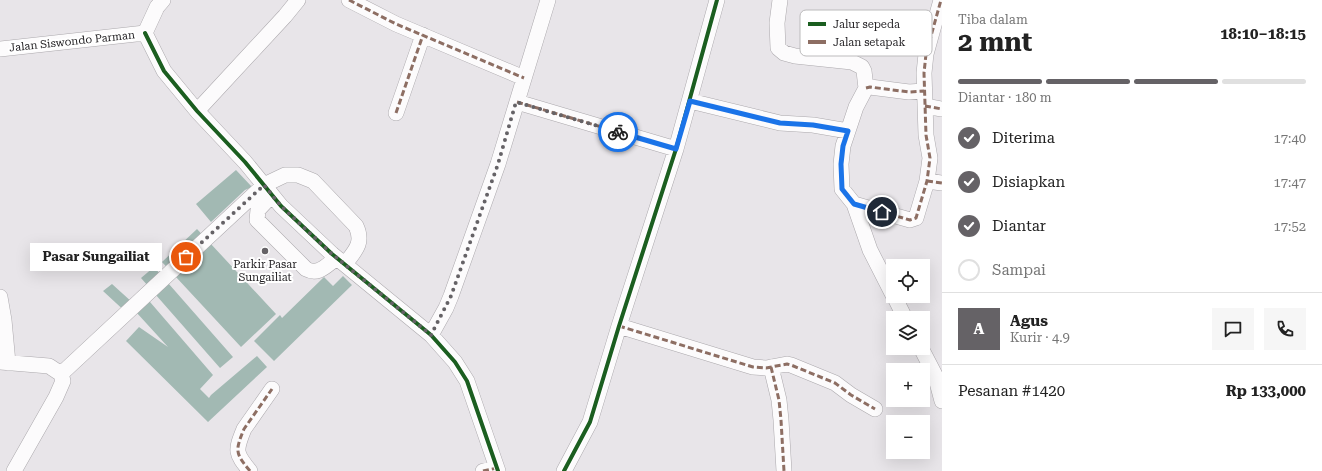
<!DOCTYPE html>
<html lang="id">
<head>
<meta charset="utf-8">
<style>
	:root { --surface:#fff; --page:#f6f6f6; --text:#222; --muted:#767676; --line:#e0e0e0; --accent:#656266 }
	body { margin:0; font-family:"Roboto Serif",serif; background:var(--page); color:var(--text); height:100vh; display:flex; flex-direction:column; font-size:15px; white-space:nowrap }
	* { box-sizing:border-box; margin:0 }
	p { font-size:13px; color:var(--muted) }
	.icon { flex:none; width:22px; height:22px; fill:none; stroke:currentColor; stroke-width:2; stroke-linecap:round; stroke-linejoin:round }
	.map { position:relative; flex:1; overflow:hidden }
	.details { display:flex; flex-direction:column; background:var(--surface); width:380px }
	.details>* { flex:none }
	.tools { position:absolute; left:886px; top:259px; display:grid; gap:8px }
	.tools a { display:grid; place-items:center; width:44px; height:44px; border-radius:0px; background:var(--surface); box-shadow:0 4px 16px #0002; font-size:20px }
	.pin { position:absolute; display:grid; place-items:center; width:34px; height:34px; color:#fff; margin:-17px; border:2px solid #fff; border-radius:50%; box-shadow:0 1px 4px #0007 }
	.courier { position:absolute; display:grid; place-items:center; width:40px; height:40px; margin:-20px; border:3px solid #1a73e8; border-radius:50%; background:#fff; color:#222; box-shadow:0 1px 5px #0007 }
	.bubble { position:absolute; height:28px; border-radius:0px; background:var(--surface); box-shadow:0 4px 16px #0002; font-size:13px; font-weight:700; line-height:28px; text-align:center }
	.headline em { font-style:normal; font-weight:700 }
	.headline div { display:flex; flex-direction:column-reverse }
	.headline { display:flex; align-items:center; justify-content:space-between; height:68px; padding:0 16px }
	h1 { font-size:26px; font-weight:700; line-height:30px }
	.bar { display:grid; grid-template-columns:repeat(4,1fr); gap:6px 4px; align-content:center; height:48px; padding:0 16px }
	.bar i { height:5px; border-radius:3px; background:var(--line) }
	.bar .active { background:var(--accent) }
	.bar p { grid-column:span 4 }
	.line { display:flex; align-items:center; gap:10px; padding:0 16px; border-top:1px solid var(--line) }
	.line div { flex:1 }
	.round { display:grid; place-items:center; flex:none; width:42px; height:42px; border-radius:0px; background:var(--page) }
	ol { padding:0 16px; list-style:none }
	li { display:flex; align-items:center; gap:12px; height:44px }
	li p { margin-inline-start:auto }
	li .icon { padding:4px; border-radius:50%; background:var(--accent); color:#fff; stroke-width:4 }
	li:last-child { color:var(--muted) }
	li i { width:22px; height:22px; border:2px solid var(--line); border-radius:50% }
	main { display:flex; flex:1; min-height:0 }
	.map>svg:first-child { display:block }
	.building { fill:#a2b9b3 }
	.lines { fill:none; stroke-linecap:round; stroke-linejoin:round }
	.minor-casing { stroke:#aba8ac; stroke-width:16 }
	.minor { stroke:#fcfbfc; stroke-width:15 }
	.quiet { stroke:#8d6e63; stroke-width:3; stroke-dasharray:6 3; stroke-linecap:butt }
	.cycleway-casing { stroke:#fff; stroke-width:6 }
	.cycleway { stroke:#1b5e20; stroke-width:4 }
	.done { stroke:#656266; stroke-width:4; stroke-dasharray:0 7.2 }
	.route { stroke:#1a73e8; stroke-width:5 }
	.poi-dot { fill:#656266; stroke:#fff; stroke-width:1.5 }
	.labels { text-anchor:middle; stroke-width:4; stroke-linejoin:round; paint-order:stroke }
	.street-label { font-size:11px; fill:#1e1c1f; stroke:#fff }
	.poi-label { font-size:11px; fill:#1e1c1f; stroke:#fff }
	.key { fill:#fff; stroke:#bcbbbc; stroke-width:1 }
	.key-label { font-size:11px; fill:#1e1c1f }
</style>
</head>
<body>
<main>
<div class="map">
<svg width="942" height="471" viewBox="0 0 942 471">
	<rect width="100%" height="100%" fill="#e8e5e9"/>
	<!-- building -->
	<path class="building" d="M236,170L252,187L245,190L211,222L196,204Z
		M197,229L276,314L241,347L162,262Z
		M154,267L233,357L220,368L141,278Z
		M343,276L352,285L274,361L254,341L280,315L282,318L324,277L333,286Z
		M112,284L133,303L144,295L213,375L200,389L209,398L211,395L257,356L267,367L208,422L126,341L139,327L168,347L136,312L129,315L103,291Z"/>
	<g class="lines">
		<!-- minor casing -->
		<g class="minor-casing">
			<path id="minor" d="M349,0L396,24L524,78
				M780,0L777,23L778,48L784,53L795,56L852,62L862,67L864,71L866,88L856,107L843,146L841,164L842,189L854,204L870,250L893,295
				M145,33L164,71L197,111L245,162L281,206L332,254L431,335L455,362L467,381L498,471
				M145,33L157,7L163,0
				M0,49L145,33
				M866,88L870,87L909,92L924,91
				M690,101L780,123L813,125L848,131
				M517,102L676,149
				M925,106L942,109
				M197,111L285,16L298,0
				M396,113L423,35
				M927,181L942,183
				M272,195L258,210L257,220L306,269C319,276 326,265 337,258
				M854,204L910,220L916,218L927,181L930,158L926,135L924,73L926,54L941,0
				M894,296L905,318
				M0,297L4,320L8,363
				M619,326L753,367L766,368L787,364L791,365L835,383L851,395L875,409
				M431,335L446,308L451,296L498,164L548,0
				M921,348L935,375L942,401
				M0,362L49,366L61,374L63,381L56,397L14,471
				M771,367L779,400L781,420L784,471
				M61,374L264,185L285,175H298L313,181L356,226C364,243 355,251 345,264
				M250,471C235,453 235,451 244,429L272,389
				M483,471L497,468
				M564,471L590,422L619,326L676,149L717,0"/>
		</g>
		<!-- minor -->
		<use href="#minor" class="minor"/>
		<!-- quiet -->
		<path class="quiet" d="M349,0L396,24L524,78
			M866,88L870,87L909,92L924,91
			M690,101L780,123L813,125L848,131
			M517,102L676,149
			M925,106L942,109
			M396,113L423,35
			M927,181L942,183
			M854,204L910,220L916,218L927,181L930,158L926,135L924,73L926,54L941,0
			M619,326L753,367L766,368L787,364L791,365L835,383L851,395L875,409
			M771,367L779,400L781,420L784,471
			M250,471C235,453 235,451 244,429L272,389
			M483,471L497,468"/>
		<!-- cycleway casing -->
		<g class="cycleway-casing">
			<path id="cycleway" d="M145,33L164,71L197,111L245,162L281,206L332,254L431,335L455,362L467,381L498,471
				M564,471L590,422L619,326L676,149L717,0"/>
		</g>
		<!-- cycleway -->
		<use href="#cycleway" class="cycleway"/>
	</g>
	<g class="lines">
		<!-- done -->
		<path class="done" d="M186,257L264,185L281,206L332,254L431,335L451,296L498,164L516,102L618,132"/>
		<!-- route -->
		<path class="route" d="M618,132L676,149L690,101L780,123L813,125L848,131L843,146L841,164L842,189L854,204L882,212"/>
	</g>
	<!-- markers -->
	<circle class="poi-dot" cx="265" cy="251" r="4"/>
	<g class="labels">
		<!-- street labels -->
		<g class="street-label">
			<text transform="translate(72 41) rotate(-6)" y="4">Jalan Siswondo Parman</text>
		</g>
		<!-- poi labels -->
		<g class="poi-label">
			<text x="265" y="268">Parkir Pasar<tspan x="265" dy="13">Sungailiat</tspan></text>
		</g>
	</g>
	<!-- legend -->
	<rect x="800" y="10" width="132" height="46" rx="6" class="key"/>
	<rect x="808" y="22" width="18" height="4" fill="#1b5e20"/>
	<rect x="808" y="40" width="18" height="4" fill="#8d6e63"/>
	<g class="key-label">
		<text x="833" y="28">Jalur sepeda</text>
		<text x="833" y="46">Jalan setapak</text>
	</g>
</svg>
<div class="tools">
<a><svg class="icon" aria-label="locate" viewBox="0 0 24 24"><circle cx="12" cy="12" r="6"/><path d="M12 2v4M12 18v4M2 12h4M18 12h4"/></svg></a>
<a><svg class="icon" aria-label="layers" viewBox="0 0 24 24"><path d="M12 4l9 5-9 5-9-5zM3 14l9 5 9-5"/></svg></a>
<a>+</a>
<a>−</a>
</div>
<div class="pin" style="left:186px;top:257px;background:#ea580c"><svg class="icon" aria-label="bag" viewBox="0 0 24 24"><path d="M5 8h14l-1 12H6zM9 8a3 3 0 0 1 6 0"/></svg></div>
<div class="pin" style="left:882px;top:212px;background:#1f2937"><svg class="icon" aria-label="home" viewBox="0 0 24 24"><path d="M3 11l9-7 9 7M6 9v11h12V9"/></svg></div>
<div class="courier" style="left:618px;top:132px"><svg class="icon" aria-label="bike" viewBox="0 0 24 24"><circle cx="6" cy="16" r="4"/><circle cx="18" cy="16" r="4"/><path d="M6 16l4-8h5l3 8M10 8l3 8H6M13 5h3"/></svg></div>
<div class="bubble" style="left:30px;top:243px;width:132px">Pasar Sungailiat</div>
</div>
<section class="details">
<div class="headline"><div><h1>2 mnt</h1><p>Tiba dalam</p></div><em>18:10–18:15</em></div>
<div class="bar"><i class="active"></i><i class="active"></i><i class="active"></i><i></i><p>Diantar · 180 m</p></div>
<ol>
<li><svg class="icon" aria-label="check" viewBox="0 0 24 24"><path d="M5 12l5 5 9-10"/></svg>Diterima<p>17:40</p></li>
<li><svg class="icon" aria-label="check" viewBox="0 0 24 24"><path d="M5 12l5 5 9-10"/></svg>Disiapkan<p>17:47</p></li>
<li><svg class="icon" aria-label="check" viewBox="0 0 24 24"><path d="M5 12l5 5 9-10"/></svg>Diantar<p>17:52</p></li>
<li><i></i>Sampai</li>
</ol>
<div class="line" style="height:72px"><b class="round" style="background:var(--accent);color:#fff">A</b><div><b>Agus</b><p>Kurir · 4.9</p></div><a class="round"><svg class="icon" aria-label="chat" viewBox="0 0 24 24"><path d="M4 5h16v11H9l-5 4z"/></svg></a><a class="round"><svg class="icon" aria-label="phone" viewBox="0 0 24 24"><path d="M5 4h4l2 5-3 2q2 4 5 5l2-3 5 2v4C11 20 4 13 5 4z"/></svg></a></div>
<div class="line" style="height:52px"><div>Pesanan #1420</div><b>Rp 133,000</b></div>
</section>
</main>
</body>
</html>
